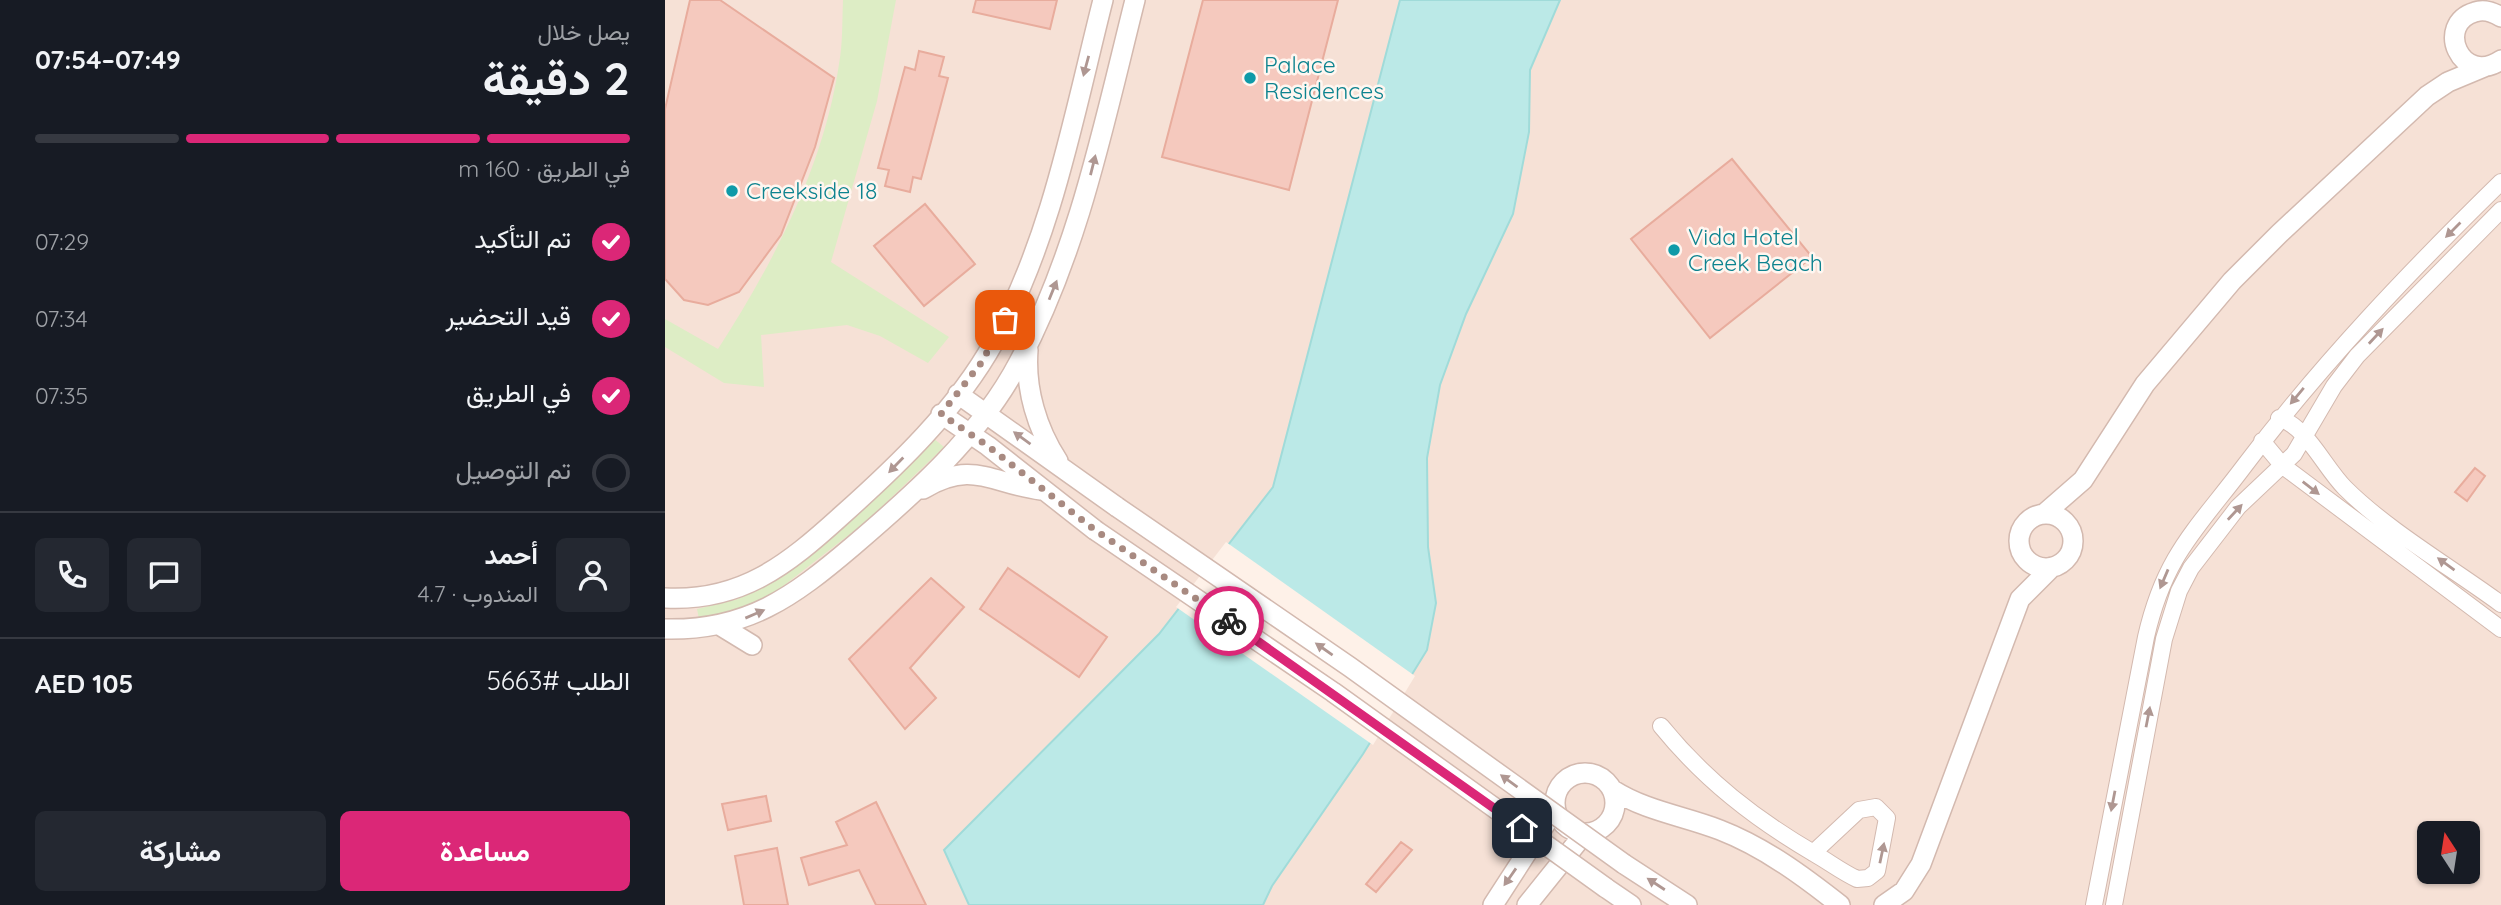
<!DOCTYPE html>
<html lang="ar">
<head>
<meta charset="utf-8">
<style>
	:root { --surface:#171b24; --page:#242831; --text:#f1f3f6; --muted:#9ea1a6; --line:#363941; --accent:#db2777 }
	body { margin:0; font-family:Quicksand,Vazirmatn,sans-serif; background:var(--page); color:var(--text); direction:rtl; height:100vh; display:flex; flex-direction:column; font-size:26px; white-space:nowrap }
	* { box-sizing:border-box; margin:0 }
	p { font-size:23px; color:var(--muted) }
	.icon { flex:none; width:38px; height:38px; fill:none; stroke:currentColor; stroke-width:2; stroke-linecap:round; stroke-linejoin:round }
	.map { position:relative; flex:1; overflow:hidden; direction:ltr }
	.details { display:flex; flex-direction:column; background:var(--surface); width:665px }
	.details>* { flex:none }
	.needle { width:46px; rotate:348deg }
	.tools { position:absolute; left:1752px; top:821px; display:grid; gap:14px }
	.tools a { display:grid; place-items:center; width:63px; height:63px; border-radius:10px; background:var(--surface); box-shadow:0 2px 5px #0004; font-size:35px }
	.pin { position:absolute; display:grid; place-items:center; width:60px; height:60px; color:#fff; margin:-30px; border-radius:14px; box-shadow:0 4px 10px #0006 }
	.courier { position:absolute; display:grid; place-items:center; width:70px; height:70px; margin:-35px; border:5px solid #db2777; border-radius:50%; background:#fff; color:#222; box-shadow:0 2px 9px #0007 }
	.summary em { font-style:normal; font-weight:700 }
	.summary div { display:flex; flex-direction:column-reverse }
	.summary { display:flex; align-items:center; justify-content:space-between; height:119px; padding:0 35px }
	h1 { font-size:46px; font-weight:700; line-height:52px }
	.bar { display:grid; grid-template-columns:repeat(4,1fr); gap:10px 7px; align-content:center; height:84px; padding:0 35px }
	.bar i { height:9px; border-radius:5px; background:var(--line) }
	.bar .on { background:var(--accent) }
	.bar p { grid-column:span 4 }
	.line { display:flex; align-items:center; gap:18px; padding:0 35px; border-top:2px solid var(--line) }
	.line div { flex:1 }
	.round { display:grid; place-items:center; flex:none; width:74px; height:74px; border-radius:10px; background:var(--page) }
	ol { padding:0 35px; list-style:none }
	li { display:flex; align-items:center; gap:21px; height:77px }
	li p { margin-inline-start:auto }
	li .icon { padding:7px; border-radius:50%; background:var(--accent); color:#fff; stroke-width:4 }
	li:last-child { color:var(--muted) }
	li i { width:38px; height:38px; border:4px solid var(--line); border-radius:50% }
	.action { display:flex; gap:14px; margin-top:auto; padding:14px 35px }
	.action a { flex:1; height:80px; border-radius:10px; background:var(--accent); color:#fff; font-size:28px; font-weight:700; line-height:80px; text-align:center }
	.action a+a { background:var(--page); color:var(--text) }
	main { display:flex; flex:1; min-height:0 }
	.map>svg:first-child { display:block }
	.residential { fill:#f6e1d6; fill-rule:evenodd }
	.green { fill:#ddedc5 }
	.water { fill:#bbe9e7; stroke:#a0dbd9; stroke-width:2 }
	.pier { fill:#fef1e8 }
	.building { fill:#f5c9be; stroke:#e8ac9d; stroke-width:2 }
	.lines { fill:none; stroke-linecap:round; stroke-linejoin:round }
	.minor-casing { stroke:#d3b9af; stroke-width:18 }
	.tertiary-casing { stroke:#d3b9af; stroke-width:22 }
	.minor { stroke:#fff; stroke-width:16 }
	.tertiary { stroke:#fff; stroke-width:19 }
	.tertiary-bridge-casing { stroke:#d3b9af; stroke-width:22; stroke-linecap:butt }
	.tertiary-bridge { stroke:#fff; stroke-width:19 }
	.oneway { fill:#af9792 }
	.done { stroke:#a88a81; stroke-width:7; stroke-dasharray:0 12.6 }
	.route { stroke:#db2777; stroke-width:9 }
	.culture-dot { fill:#0f9aa8; stroke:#fff6f0; stroke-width:2.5 }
	.labels { text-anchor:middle; stroke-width:5; stroke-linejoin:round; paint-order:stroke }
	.culture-label { font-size:23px; fill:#0d838f; stroke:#fff6f0; text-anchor:start }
</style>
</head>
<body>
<main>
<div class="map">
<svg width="1836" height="905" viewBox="0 0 1836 905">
	<rect width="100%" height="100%" fill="#fef1e8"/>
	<!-- residential -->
	<path class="residential" d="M0,0H1836V905H0ZM1764,833H1802V872H1764Z"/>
	<!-- green -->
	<path class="green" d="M178,0H231L212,101L166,262L284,337L263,363L215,336L182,325L96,335L99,387L59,383L0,347V319L53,349C108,264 159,166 174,64C178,43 177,21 178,0Z
		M268,438L279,447L203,520L108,594L78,609L34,619L32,609L73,599L102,584Z"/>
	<!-- water -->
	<path class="water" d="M735,0H895L865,70L864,132L848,214L801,314L775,385L762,458L763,547L771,603L762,650L698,754L607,886L598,905H304L279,850L494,634L608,487Z"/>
	<!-- pier -->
	<path class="pier" d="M561,542L750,676L708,745L511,607Z"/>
	<!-- building -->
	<path class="building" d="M25,0H55L169,78L150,147L116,235L74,292L43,305L19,300L0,279V109Z
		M311,0H392L385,29L308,12Z
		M538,0H673L624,190L497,157Z
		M254,51L279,57L274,76L283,78L256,179L248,177L245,192L220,186L224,170L213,168L240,67L250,70Z
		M1067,159L1147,257L1045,338L966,239Z
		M260,204L310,264L259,306L209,246Z
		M1810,468L1820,476L1802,501L1790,492Z
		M343,568L442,637L414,677L315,609Z
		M266,578L299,607L245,668L271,698L240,729L184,659Z
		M101,796L106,821L63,830L57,804Z
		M211,802L261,905H211L194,870L144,885L136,858L182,845L171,822Z
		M736,842L747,850L711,892L701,884Z
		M112,848L123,905H79L70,856Z"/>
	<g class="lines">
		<!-- minor casing -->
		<g class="minor-casing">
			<path id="minor" d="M1614,418C1642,427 1659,467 1680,488C1722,530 1787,568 1836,604
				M1597,441L1618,466L1836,629
				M996,726C1040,780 1090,819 1150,854C1164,862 1177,872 1192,879L1203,878L1212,871L1222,818L1211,807L1194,810L1148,853
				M1429,905L1481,637C1500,554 1532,529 1580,465C1657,363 1745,271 1836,182
				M1449,905L1499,639L1514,591L1526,568L1573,507L1629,454L1669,386L1692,356L1836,210"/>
		</g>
		<!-- tertiary casing -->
		<g class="tertiary-casing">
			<path id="tertiary" d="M1836,17C1828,12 1819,9 1810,12C1769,24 1796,87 1836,60
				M363,350C360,389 372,429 393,461
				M293,394L452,507
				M276,414L323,446L430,530
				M258,489C308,459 327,484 376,490
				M1379,514L1418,480L1480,384L1567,281L1614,234L1762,96L1783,82L1819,67
				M1354 541a27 27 0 1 1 54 0a27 27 0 1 1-54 0Z
				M0,598C76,602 122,565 176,516C232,466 292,409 329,342C387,238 409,114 438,0
				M56,626L87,645
				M0,629C82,631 128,597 188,546C249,494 316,435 354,362C414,249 439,123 470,0
				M890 803a30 30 0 1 1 60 0a30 30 0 1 1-60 0Z
				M948,790C981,811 1019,816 1055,830C1099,847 1138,876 1175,905
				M959,864L1022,905
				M941,888L966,905
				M828,905L890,809
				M862,905L919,834
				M1219,905L1239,891L1256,864L1355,599L1387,567"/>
		</g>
		<!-- minor -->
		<use href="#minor" class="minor"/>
		<!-- tertiary -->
		<use href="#tertiary" class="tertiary"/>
		<!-- tertiary-bridge casing -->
		<g class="tertiary-bridge-casing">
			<path id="tertiary-bridge" d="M452,507L685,667L959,864
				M430,530L668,692L941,888"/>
		</g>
		<!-- tertiary-bridge -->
		<use href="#tertiary-bridge" class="tertiary-bridge"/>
	</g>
	<!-- one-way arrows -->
	<defs><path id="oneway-solid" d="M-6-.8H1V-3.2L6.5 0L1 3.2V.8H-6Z" transform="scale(1.75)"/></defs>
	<g class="oneway">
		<use href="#oneway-solid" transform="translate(421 66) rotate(105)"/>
		<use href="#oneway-solid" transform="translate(428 165) rotate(-76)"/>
		<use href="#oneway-solid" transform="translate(1788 230) rotate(135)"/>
		<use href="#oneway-solid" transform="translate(388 290) rotate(-68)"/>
		<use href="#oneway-solid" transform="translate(1711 336) rotate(-47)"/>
		<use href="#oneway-solid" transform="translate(1632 396) rotate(130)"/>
		<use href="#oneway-solid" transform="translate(357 438) rotate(-144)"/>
		<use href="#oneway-solid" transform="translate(231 465) rotate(134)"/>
		<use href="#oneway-solid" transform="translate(1646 488) rotate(38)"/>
		<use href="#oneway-solid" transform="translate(1570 512) rotate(-47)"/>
		<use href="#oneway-solid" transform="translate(1781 564) rotate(-144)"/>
		<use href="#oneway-solid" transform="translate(1499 579) rotate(113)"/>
		<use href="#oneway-solid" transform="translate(90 614) rotate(-23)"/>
		<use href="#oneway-solid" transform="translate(659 649) rotate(-145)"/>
		<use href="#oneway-solid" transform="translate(1483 717) rotate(-79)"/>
		<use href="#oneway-solid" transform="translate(844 781) rotate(-144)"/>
		<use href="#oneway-solid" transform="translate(1448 801) rotate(101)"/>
		<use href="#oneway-solid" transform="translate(1217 853) rotate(-78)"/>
		<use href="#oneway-solid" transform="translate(845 877) rotate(125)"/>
		<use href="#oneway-solid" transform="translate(991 884) rotate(-147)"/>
	</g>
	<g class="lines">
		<!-- done -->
		<path class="done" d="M340,320L316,363L276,414L323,446L430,530L564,621"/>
		<!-- route -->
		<path class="route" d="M564,621L857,828"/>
	</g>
	<!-- markers -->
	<g class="culture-dot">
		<circle cx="585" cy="78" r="7"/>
		<circle cx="67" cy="191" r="7"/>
		<circle cx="1009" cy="250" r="7"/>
	</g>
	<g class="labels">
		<!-- culture labels -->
		<g class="culture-label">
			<text x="599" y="73">Palace<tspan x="599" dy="26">Residences</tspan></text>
			<text x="81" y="199">Creekside 18</text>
			<text x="1023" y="245">Vida Hotel<tspan x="1023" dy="26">Creek Beach</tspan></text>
		</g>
	</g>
</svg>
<div class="tools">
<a><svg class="needle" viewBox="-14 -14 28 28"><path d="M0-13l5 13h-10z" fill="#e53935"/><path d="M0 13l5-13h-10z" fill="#9ea1a6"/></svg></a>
</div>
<div class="pin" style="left:340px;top:320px;background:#ea580c"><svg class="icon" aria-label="bag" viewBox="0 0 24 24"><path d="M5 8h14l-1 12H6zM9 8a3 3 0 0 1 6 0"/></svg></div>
<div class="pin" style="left:857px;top:828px;background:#1f2937"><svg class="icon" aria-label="home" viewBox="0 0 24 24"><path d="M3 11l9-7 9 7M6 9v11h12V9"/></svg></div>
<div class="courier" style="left:564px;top:621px"><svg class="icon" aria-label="bike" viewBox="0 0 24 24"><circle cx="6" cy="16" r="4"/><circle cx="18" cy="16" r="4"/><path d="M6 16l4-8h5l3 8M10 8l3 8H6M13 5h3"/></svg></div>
</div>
<section class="details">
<div class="summary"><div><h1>2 دقيقة</h1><p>يصل خلال</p></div><em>07:49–07:54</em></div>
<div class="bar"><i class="on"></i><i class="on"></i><i class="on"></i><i></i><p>في الطريق · 160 m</p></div>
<ol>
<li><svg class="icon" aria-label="check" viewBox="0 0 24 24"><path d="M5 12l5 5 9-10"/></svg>تم التأكيد<p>07:29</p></li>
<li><svg class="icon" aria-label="check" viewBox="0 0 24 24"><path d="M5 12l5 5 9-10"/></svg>قيد التحضير<p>07:34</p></li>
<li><svg class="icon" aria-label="check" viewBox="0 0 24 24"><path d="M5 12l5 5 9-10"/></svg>في الطريق<p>07:35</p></li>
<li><i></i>تم التوصيل</li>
</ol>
<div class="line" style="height:126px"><a class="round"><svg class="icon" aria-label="person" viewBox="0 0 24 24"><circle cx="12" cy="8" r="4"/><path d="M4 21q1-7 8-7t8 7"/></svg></a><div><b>أحمد</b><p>المندوب · 4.7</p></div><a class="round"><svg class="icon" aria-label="chat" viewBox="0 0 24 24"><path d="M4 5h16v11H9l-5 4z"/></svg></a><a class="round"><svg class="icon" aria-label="phone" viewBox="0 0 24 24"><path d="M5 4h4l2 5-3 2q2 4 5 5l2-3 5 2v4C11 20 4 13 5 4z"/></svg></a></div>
<div class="line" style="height:91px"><div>الطلب #5663</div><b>AED 105</b></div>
<div class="action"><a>مساعدة</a><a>مشاركة</a></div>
</section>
</main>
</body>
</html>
